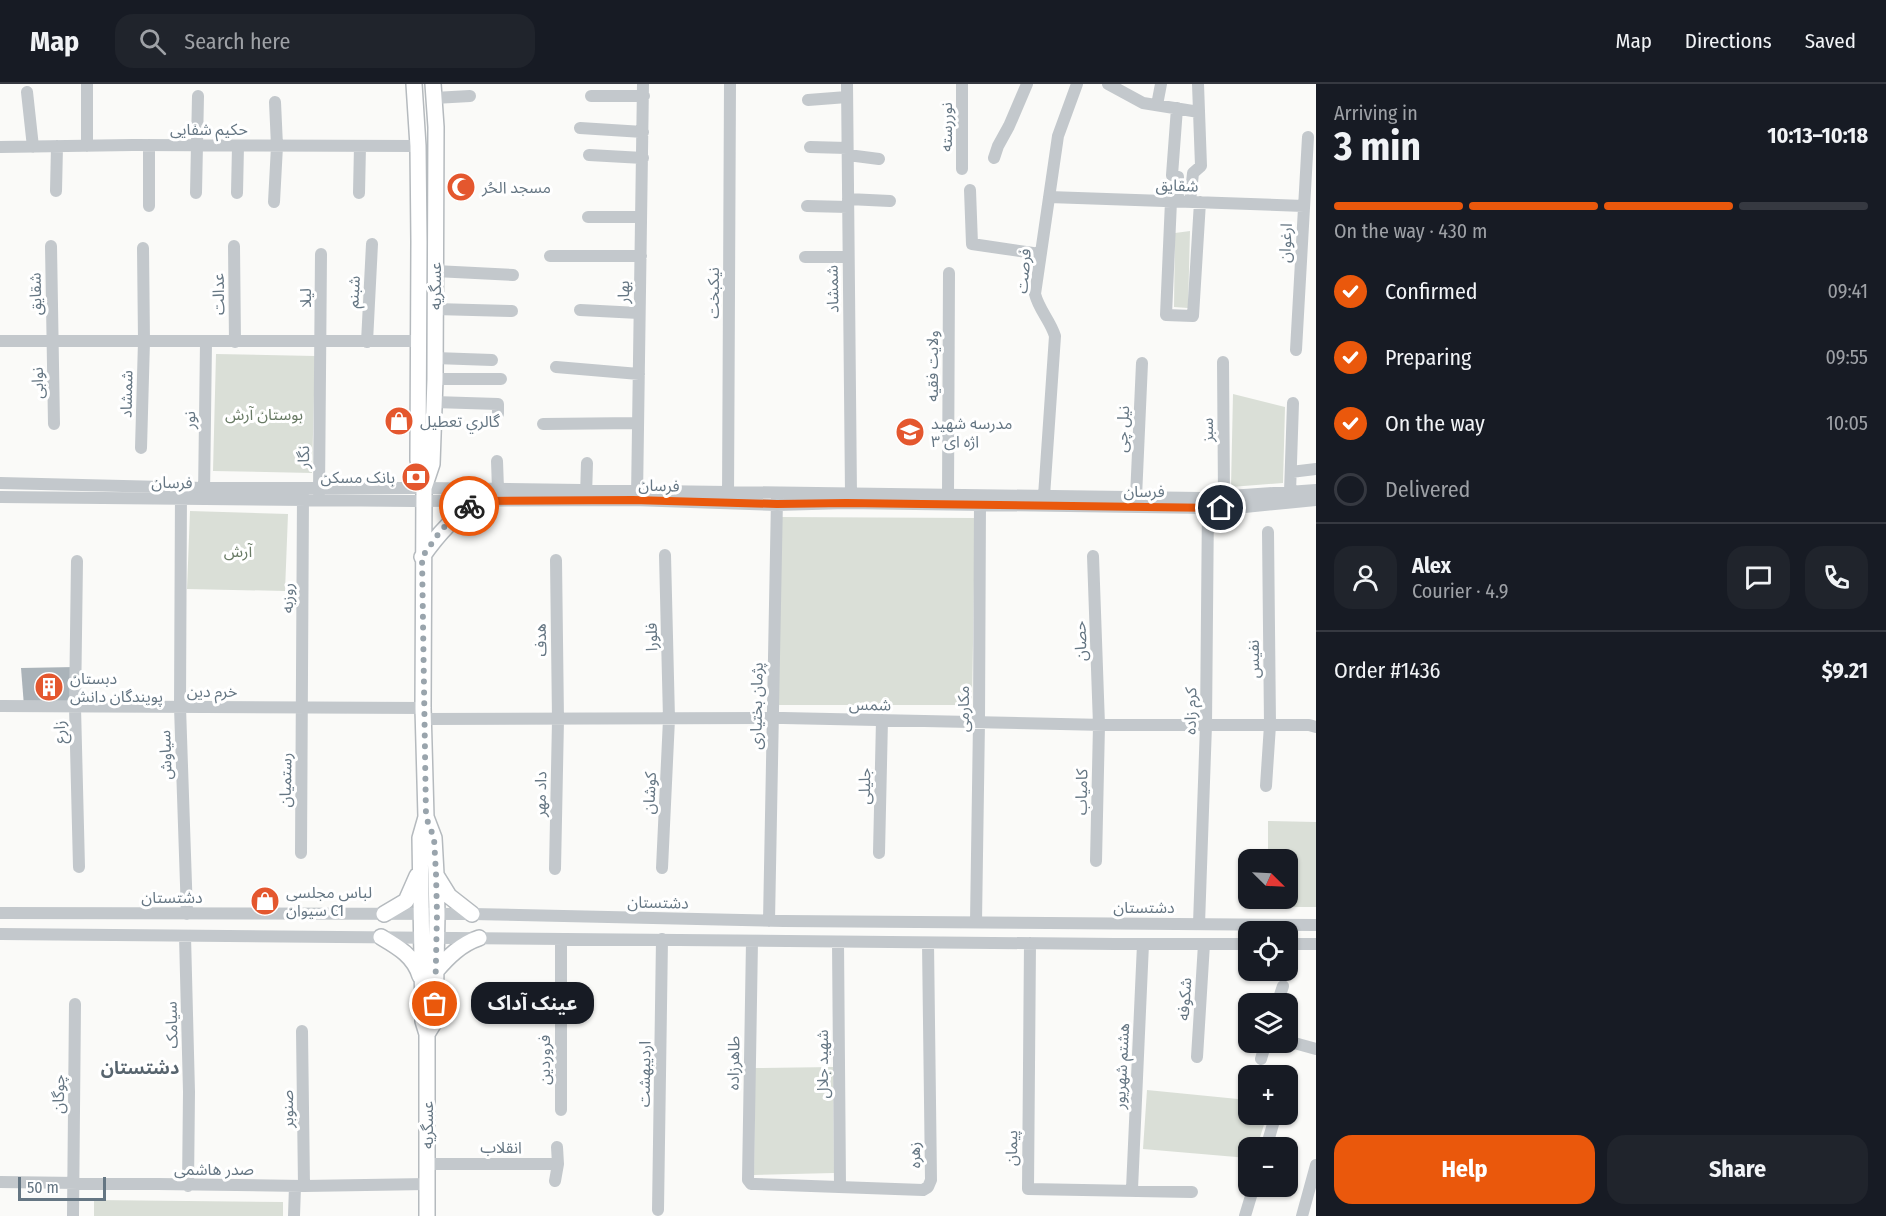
<!DOCTYPE html>
<html lang="en">
<head>
<meta charset="utf-8">
<style>
	:root { --surface:#171b24; --page:#20242c; --text:#f1f3f6; --muted:#9ea1a6; --line:#363941; --accent:#ea580c }
	body { margin:0; font-family:"Fira Sans Condensed","Noto Sans Arabic",sans-serif; background:var(--page); color:var(--text); height:100vh; display:flex; flex-direction:column; font-size:22px; white-space:nowrap }
	* { box-sizing:border-box; margin:0 }
	p { font-size:20px; color:var(--muted) }
	.icon { flex:none; width:33px; height:33px; fill:none; stroke:currentColor; stroke-width:2; stroke-linecap:round; stroke-linejoin:round }
	.map { position:relative; flex:1; overflow:hidden }
	.sheet { display:flex; flex-direction:column; background:var(--surface); width:570px }
	.sheet>* { flex:none }
	.needle { width:39px; rotate:114deg }
	.buttons { position:absolute; left:1238px; top:765px; display:grid; gap:12px }
	.buttons a { display:grid; place-items:center; width:60px; height:60px; border-radius:12px; background:var(--surface); box-shadow:0 2px 4px #0004; font-size:30px }
	.scale { position:absolute; left:18px; bottom:15px; width:88px; box-sizing:border-box; padding-left:6px; border:3px solid #657683; border-top:0; font-size:16px; line-height:21px; white-space:nowrap; color:#657683; -webkit-text-stroke:4px #fff; paint-order:stroke }
	.pin { position:absolute; display:grid; place-items:center; width:51px; height:51px; color:#fff; margin:-26px; border:3px solid #fff; border-radius:50%; box-shadow:0 2px 6px #0007 }
	.courier { position:absolute; display:grid; place-items:center; width:60px; height:60px; margin:-30px; border:4px solid #ea580c; border-radius:50%; background:#fff; color:#222; box-shadow:0 2px 8px #0007 }
	.bubble { position:absolute; height:42px; border-radius:18px; background:var(--surface); box-shadow:0 2px 4px #0004; font-size:20px; font-weight:700; line-height:42px; text-align:center }
	.overview em { font-style:normal; font-weight:700 }
	.overview div { display:flex; flex-direction:column-reverse }
	.overview { display:flex; align-items:center; justify-content:space-between; height:102px; padding:0 18px }
	h1 { font-size:39px; font-weight:700; line-height:45px }
	.bar { display:grid; grid-template-columns:repeat(4,1fr); gap:9px 6px; align-content:center; height:72px; padding:0 18px }
	.bar i { height:8px; border-radius:4px; background:var(--line) }
	.bar .active { background:var(--accent) }
	.bar p { grid-column:span 4 }
	.line { display:flex; align-items:center; gap:15px; padding:0 18px; border-top:2px solid var(--line) }
	.line div { flex:1 }
	.round { display:grid; place-items:center; flex:none; width:63px; height:63px; border-radius:18px; background:var(--page) }
	ol { padding:0 18px; list-style:none }
	li { display:flex; align-items:center; gap:18px; height:66px }
	li p { margin-inline-start:auto }
	li .icon { padding:6px; border-radius:50%; background:var(--accent); color:#fff; stroke-width:4 }
	li:last-child { color:var(--muted) }
	li i { width:33px; height:33px; border:3px solid var(--line); border-radius:50% }
	.action { display:flex; gap:12px; margin-top:auto; padding:12px 18px }
	.action a { flex:1; height:69px; border-radius:18px; background:var(--accent); color:#fff; font-size:24px; font-weight:700; line-height:69px; text-align:center }
	.action a+a { background:var(--page); color:var(--text) }
	header { display:flex; align-items:center; gap:36px; box-sizing:border-box; height:84px; padding:0 30px; background:var(--surface); border-bottom:2px solid var(--line) }
	header strong { font-size:28px }
	nav { display:flex; gap:33px; margin-inline-start:auto; font-size:21px }
	.search { width:420px; height:54px; background:var(--page); display:flex; align-items:center; gap:15px; box-sizing:border-box; padding:0 21px; border-radius:18px; color:var(--muted); font-size:22px }
	main { display:flex; flex:1; min-height:0 }
	.map>svg:first-child { display:block }
	.green { fill:#dadfd7 }
	.building { fill:#aab3b9 }
	.lines { fill:none; stroke-linecap:round; stroke-linejoin:round }
	.major-casing { stroke:#b5babe; stroke-width:18 }
	.minor { stroke:#c3c8cc; stroke-width:12 }
	.major { stroke:#fff; stroke-width:15 }
	.done { stroke:#99a4ac; stroke-width:6; stroke-dasharray:0 10.8 }
	.route { stroke:#ea580c; stroke-width:8 }
	.labels { text-anchor:middle; stroke-width:6; stroke-linejoin:round; paint-order:stroke }
	.street-label { font-size:16px; fill:#657683; stroke:#fff }
	.poi-label { font-size:16px; fill:#657683; stroke:#fff; text-anchor:start }
	.park-label { font-size:16px; fill:#687a64; stroke:#fff }
	.neighbourhood-label { font-size:18px; font-weight:bold; fill:#57646e; stroke:#fff }
</style>
</head>
<body>
<header>
<strong>Map</strong>
<div class="search"><svg class="icon" aria-label="search" viewBox="0 0 24 24"><circle cx="10" cy="10" r="6"/><path d="M15 15l6 6"/></svg>Search here</div>
<nav><a>Map</a><a>Directions</a><a>Saved</a></nav>
</header>
<main>
<div class="map">
<svg width="1316" height="1132" viewBox="0 0 1316 1132">
	<rect width="100%" height="100%" fill="#fafaf8"/>
	<!-- green -->
	<path class="green" d="M1190,147L1188,224L1174,223L1175,149Z
		M216,270L315,272L312,389L213,387Z
		M1233,310L1285,323L1283,399L1231,403Z
		M190,427L288,430L285,507L187,505Z
		M781,433L975,434L972,621H777Z
		M1268,737L1316,738V823H1268V815L1287,814V776L1268,775Z
		M833,983L834,1089L754,1091L755,984Z
		M1147,1006L1248,1016V1030L1267,1031L1257,1063L1248,1064V1074L1143,1065Z
		M94,1116L283,1118V1132H94Z"/>
	<!-- building -->
	<path class="building" d="M76,583L75,623L24,622L21,584Z"/>
	<g class="lines">
		<!-- major casing -->
		<g class="major-casing">
			<path id="major" d="M414,0L418,62L419,158L418,376L424,404L423,624L426,733L420,754L423,937L427,950V1132
				M424,404L432,380L435,295L436,43L433,0
				M422,473C438,450 454,432 477,417
				M426,733L434,754L436,790L437,830L435,937L427,950
				M436,791L449,812L472,830
				M384,830L406,817L417,792
				M381,853C398,863 414,872 420,892
				M436,887C448,873 461,860 479,854"/>
		</g>
		<!-- minor -->
		<path class="minor" d="M847,0L851,410
			M1108,0L1143,19L1199,28
			M27,8L33,63
			M591,12H644
			M434,14L470,12
			M808,16L847,13
			M1157,21L1161,0
			M1177,24L1172,91L1178,93V117
			M580,44L643,48
			M149,61V122
			M87,62V0
			M0,63L133,61L418,62
			M810,63L847,64
			M589,71L643,74
			M848,71L879,75
			M994,74L998,62L1009,42L1027,0
			M962,85V0
			M970,106L972,160L1040,170
			M56,107L57,62
			M196,109L198,12
			M237,109L238,62
			M359,109L360,62
			M1049,113L1304,122
			M848,115L890,117
			M1171,117L1166,231L1193,232L1200,118
			M274,118L277,62L275,18
			M1190,118L1193,89L1201,82L1198,0
			M807,122L848,123
			M588,133H641
			M51,162L54,340
			M234,162L235,258
			M550,172H641
			M805,173H848
			M435,187L513,191
			M435,225L512,227
			M580,226L639,229
			M0,257H418
			M367,258L372,160
			M1296,266L1308,53
			M435,274L492,276
			M1223,278L1224,412
			M556,283L639,290
			M435,295H501
			M434,318L498,320V330
			M543,340L638,339
			M141,364L144,257L143,164
			M497,377L498,405
			M1291,388L1316,385
			M0,399L205,404H424L1201,414L1316,406
			M181,408L180,623L187,830
			M1290,408L1293,319
			M319,409L321,170
			M204,411L206,258
			M948,411L949,189
			M586,412L587,379
			M1044,412L1055,252C1050,236 1039,226 1035,210L1058,52L1077,0
			M0,413L414,417L633,416L777,421L846,419L1208,424H1235L1316,416
			M637,413L643,0
			M1136,413L1142,279
			M728,415L730,0
			M1093,472L1099,641L1096,777
			M77,477L75,623L79,783
			M0,622L423,624
			M423,635L783,634L1105,641H1309L1316,643
			M1266,702L1270,641L1268,448
			M301,769L303,411
			M879,769L882,636
			M662,784L669,635L665,471
			M555,785L558,636L556,476
			M0,829L472,830L784,837L1316,841
			M769,837L777,415
			M976,838L979,638L980,416
			M1199,840L1206,641L1208,418
			M0,850L1115,860H1248
			M185,852L189,1008L188,1102
			M752,857L748,1096L751,1100H755L923,1106L928,1103L931,1096L928,859
			M838,858L840,1102
			M1030,859L1028,1105L1192,1108
			M1287,860H1316
			M1277,920L1283,902
			M302,947L304,1102
			M1287,957L1316,965
			M1197,973L1204,860
			M1261,975L1266,958
			M561,1026V855
			M557,1063L558,1080
			M1266,1064L1276,1030
			M427,1080H558L555,1097
			M0,1098L304,1102L427,1100
			M1132,1105L1143,860
			M658,1126L662,855
			M73,1132L75,920
			M294,1132L295,1102
			M1245,1132L1254,1102
			M1302,1132L1316,1081"/>
		<!-- major -->
		<use href="#major" class="major"/>
	</g>
	<g class="lines">
		<!-- done -->
		<path class="done" d="M435,920L437,830L436,790L434,754L426,733L422,473L442,445L469,422"/>
		<!-- route -->
		<path class="route" d="M469,422L477,417L633,416L777,420L846,419L1221,424"/>
	</g>
	<!-- icons -->
	<defs>
		<g id="mosque-disc" transform="scale(1.5)"><circle r="9.5" fill="#e4572e" stroke="#fff"/><path d="M3.5-4.9A6 6 0 1 0 3.5 4.9A5 5 0 1 1 3.5-4.9Z" fill="#fff"/></g>
		<g id="shop-disc" transform="scale(1.5)"><circle r="9.5" fill="#e4572e" stroke="#fff"/><path d="M-5-2.5h2.3a2.7 3.5 0 0 1 5.4 0H5L5.5 6h-11ZM-1.5-2.5h3a1.5 2.3 0 0 0-3 0Z" fill="#fff"/></g>
		<g id="school-disc" transform="scale(1.5)"><circle r="9.5" fill="#e4572e" stroke="#fff"/><path d="M0-5L7-2L0 1L-7-2ZM-4 1L0 2.5L4 1V4Q0 6-4 4Z" fill="#fff"/></g>
		<g id="bank-disc" transform="scale(1.5)"><circle r="9.5" fill="#e4572e" stroke="#fff"/><path d="M-6-4H6V4H-6ZM0-2.3a2.3 2.3 0 1 0 0 4.6a2.3 2.3 0 1 0 0-4.6Z" fill="#fff"/></g>
		<g id="building-disc" transform="scale(1.5)"><circle r="9.5" fill="#e4572e" stroke="#fff"/><path d="M-4-6H4V6H1V3H-1V6H-4ZM-2.5-4.3h1.7v1.8h-1.7ZM.8-4.3h1.7v1.8H.8ZM-2.5-1h1.7V.8h-1.7ZM.8-1h1.7V.8H.8Z" fill="#fff"/></g>
	</defs>
	<g fill-rule="evenodd">
		<use href="#mosque-disc" x="461" y="103"/>
		<use href="#shop-disc" x="399" y="337"/>
		<use href="#school-disc" x="910" y="348"/>
		<use href="#bank-disc" x="416" y="393"/>
		<use href="#building-disc" x="49" y="603"/>
		<use href="#shop-disc" x="265" y="817"/>
	</g>
	<g class="labels">
		<!-- street labels -->
		<g class="street-label">
			<text transform="translate(946 43) rotate(-90)" y="6">نوررسته</text>
			<text x="209" y="51">حکیم شفایی</text>
			<text transform="translate(1177 101) rotate(2)" y="6">شقایق</text>
			<text transform="translate(1285 159) rotate(-87)" y="6">ارغوان</text>
			<text transform="translate(1023 187) rotate(-85)" y="6">فرصت</text>
			<text transform="translate(435 202) rotate(-90)" y="6">عسگریه</text>
			<text transform="translate(832 205) rotate(-91)" y="6">شمشاد</text>
			<text transform="translate(353 208) rotate(-87)" y="6">شبنم</text>
			<text transform="translate(623 208) rotate(-89)" y="6">بهار</text>
			<text transform="translate(713 209) rotate(-90)" y="6">نیکبخت</text>
			<text transform="translate(35 210) rotate(-91)" y="6">شقایق</text>
			<text transform="translate(218 210) rotate(-91)" y="6">عدالت</text>
			<text transform="translate(305 214) rotate(-90)" y="6">لیلا</text>
			<text transform="translate(932 282) rotate(-90)" y="6">ولایت فقیه</text>
			<text transform="translate(37 299) rotate(-91)" y="6">نوابی</text>
			<text transform="translate(126 310) rotate(-89)" y="6">شمشاد</text>
			<text transform="translate(189 336) rotate(-89)" y="6">نور</text>
			<text transform="translate(1122 345) rotate(-87)" y="6">نیل چی</text>
			<text transform="translate(1207 346) rotate(-91)" y="6">سبز</text>
			<text transform="translate(303 373) rotate(-89)" y="6">نگار</text>
			<text transform="translate(172 398) rotate(1)" y="6">فرسان</text>
			<text transform="translate(659 401) rotate(2)" y="6">فرسان</text>
			<text x="1144" y="413">فرسان</text>
			<text transform="translate(287 514) rotate(-90)" y="6">روزبه</text>
			<text transform="translate(651 553) rotate(-91)" y="6">فلورا</text>
			<text transform="translate(540 556) rotate(-91)" y="6">هدف</text>
			<text transform="translate(1080 557) rotate(-92)" y="6">حصان</text>
			<text transform="translate(1253 575) rotate(-91)" y="6">نفیس</text>
			<text x="212" y="613">خرم دین</text>
			<text transform="translate(870 620) rotate(1)" y="6">شمس</text>
			<text transform="translate(756 622) rotate(-89)" y="6">پژمان بختیاری</text>
			<text transform="translate(963 625) rotate(-90)" y="6">مکارمی</text>
			<text transform="translate(1190 627) rotate(-89)" y="6">کرم زاده</text>
			<text transform="translate(59 648) rotate(-91)" y="6">زارع</text>
			<text transform="translate(165 671) rotate(-92)" y="6">سیاوش</text>
			<text transform="translate(285 696) rotate(-89)" y="6">رستمیان</text>
			<text transform="translate(864 702) rotate(-89)" y="6">جلیلی</text>
			<text transform="translate(1081 708) rotate(-89)" y="6">کامیاب</text>
			<text transform="translate(649 709) rotate(-87)" y="6">کوشان</text>
			<text transform="translate(540 710) rotate(-89)" y="6">داد مهر</text>
			<text x="172" y="819">دشتستان</text>
			<text transform="translate(658 818) rotate(1)" y="6">دشتستان</text>
			<text x="1144" y="829">دشتستان</text>
			<text transform="translate(1184 915) rotate(-86)" y="6">شکوفه</text>
			<text transform="translate(171 941) rotate(-91)" y="6">سیامک</text>
			<text transform="translate(544 976) rotate(-90)" y="6">فروردین</text>
			<text transform="translate(733 979) rotate(-89)" y="6">طاهرزاده</text>
			<text transform="translate(822 980) rotate(-90)" y="6">شهید جلال</text>
			<text transform="translate(1121 982) rotate(-87)" y="6">هشتم شهریور</text>
			<text transform="translate(644 990) rotate(-89)" y="6">اردیبهشت</text>
			<text transform="translate(58 1010) rotate(-89)" y="6">چوگان</text>
			<text transform="translate(287 1025) rotate(-91)" y="6">صنوبر</text>
			<text transform="translate(427 1041) rotate(-90)" y="6">عسگریه</text>
			<text x="501" y="1069">انقلاب</text>
			<text transform="translate(1011 1064) rotate(-89)" y="6">پیمان</text>
			<text transform="translate(914 1071) rotate(-91)" y="6">زهره</text>
			<text x="214" y="1091">صدر هاشمی</text>
		</g>
		<!-- poi labels -->
		<g class="poi-label">
			<text x="482" y="109">مسجد الحُر</text>
			<text x="420" y="343">گالري تعطيل</text>
			<text x="931" y="345">مدرسه شهید<tspan x="931" dy="18">اژه ای ۳</tspan></text>
			<text x="395" y="399" text-anchor="end">بانک مسکن</text>
			<text x="70" y="600">دبستان<tspan x="70" dy="18">پویندگان دانش</tspan></text>
			<text x="286" y="814">لباس مجلسی<tspan x="286" dy="18">سیوان C1</tspan></text>
		</g>
		<!-- park labels -->
		<g class="park-label">
			<text x="264" y="336">بوستان آرش</text>
			<text x="238" y="473">آرش</text>
		</g>
		<!-- neighbourhood labels -->
		<g class="neighbourhood-label">
			<text x="140" y="990">دشتستان</text>
		</g>
	</g>
</svg>
<div class="buttons">
<a><svg class="needle" viewBox="-14 -14 28 28"><path d="M0-13l5 13h-10z" fill="#e53935"/><path d="M0 13l5-13h-10z" fill="#9ea1a6"/></svg></a>
<a><svg class="icon" aria-label="locate" viewBox="0 0 24 24"><circle cx="12" cy="12" r="6"/><path d="M12 2v4M12 18v4M2 12h4M18 12h4"/></svg></a>
<a><svg class="icon" aria-label="layers" viewBox="0 0 24 24"><path d="M12 4l9 5-9 5-9-5zM3 14l9 5 9-5"/></svg></a>
<a>+</a>
<a>−</a>
</div>
<div class="scale">50 m</div>
<div class="pin" style="left:435px;top:920px;background:#ea580c"><svg class="icon" aria-label="bag" viewBox="0 0 24 24"><path d="M5 8h14l-1 12H6zM9 8a3 3 0 0 1 6 0"/></svg></div>
<div class="pin" style="left:1221px;top:424px;background:#1f2937"><svg class="icon" aria-label="home" viewBox="0 0 24 24"><path d="M3 11l9-7 9 7M6 9v11h12V9"/></svg></div>
<div class="courier" style="left:469px;top:422px"><svg class="icon" aria-label="bike" viewBox="0 0 24 24"><circle cx="6" cy="16" r="4"/><circle cx="18" cy="16" r="4"/><path d="M6 16l4-8h5l3 8M10 8l3 8H6M13 5h3"/></svg></div>
<div class="bubble" style="left:471px;top:898px;width:123px">عینک آداک</div>
</div>
<section class="sheet">
<div class="overview"><div><h1>3 min</h1><p>Arriving in</p></div><em>10:13–10:18</em></div>
<div class="bar"><i class="active"></i><i class="active"></i><i class="active"></i><i></i><p>On the way · 430 m</p></div>
<ol>
<li><svg class="icon" aria-label="check" viewBox="0 0 24 24"><path d="M5 12l5 5 9-10"/></svg>Confirmed<p>09:41</p></li>
<li><svg class="icon" aria-label="check" viewBox="0 0 24 24"><path d="M5 12l5 5 9-10"/></svg>Preparing<p>09:55</p></li>
<li><svg class="icon" aria-label="check" viewBox="0 0 24 24"><path d="M5 12l5 5 9-10"/></svg>On the way<p>10:05</p></li>
<li><i></i>Delivered</li>
</ol>
<div class="line" style="height:108px"><a class="round"><svg class="icon" aria-label="person" viewBox="0 0 24 24"><circle cx="12" cy="8" r="4"/><path d="M4 21q1-7 8-7t8 7"/></svg></a><div><b>Alex</b><p>Courier · 4.9</p></div><a class="round"><svg class="icon" aria-label="chat" viewBox="0 0 24 24"><path d="M4 5h16v11H9l-5 4z"/></svg></a><a class="round"><svg class="icon" aria-label="phone" viewBox="0 0 24 24"><path d="M5 4h4l2 5-3 2q2 4 5 5l2-3 5 2v4C11 20 4 13 5 4z"/></svg></a></div>
<div class="line" style="height:78px"><div>Order #1436</div><b>$9.21</b></div>
<div class="action"><a>Help</a><a>Share</a></div>
</section>
</main>
</body>
</html>
